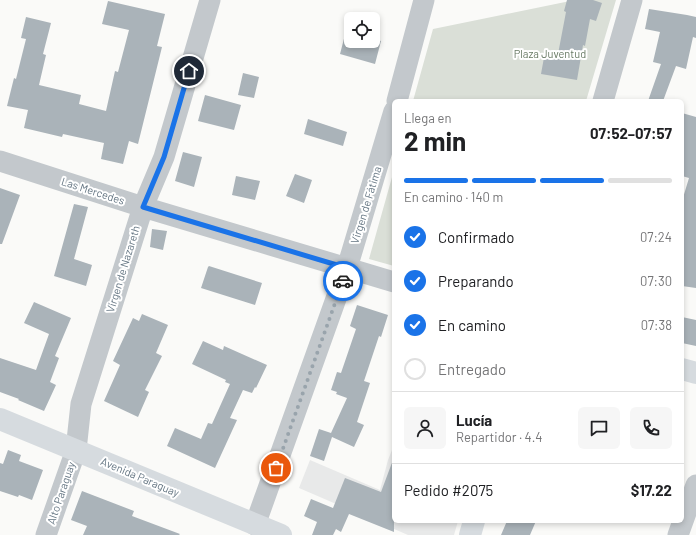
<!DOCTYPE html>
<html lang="es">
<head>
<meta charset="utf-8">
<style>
	:root { --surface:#fff; --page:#f6f6f6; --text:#202124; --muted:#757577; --line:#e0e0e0; --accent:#1a73e8 }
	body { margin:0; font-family:Barlow,sans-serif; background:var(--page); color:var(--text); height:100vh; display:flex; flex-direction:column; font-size:15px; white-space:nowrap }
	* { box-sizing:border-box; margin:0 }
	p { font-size:13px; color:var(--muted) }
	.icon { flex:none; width:22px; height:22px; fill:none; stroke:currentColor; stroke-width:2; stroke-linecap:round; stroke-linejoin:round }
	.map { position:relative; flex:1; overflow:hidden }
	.side { position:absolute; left:392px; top:99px; width:292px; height:424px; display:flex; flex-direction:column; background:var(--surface); border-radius:6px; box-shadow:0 2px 6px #0003 }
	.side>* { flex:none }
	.controls { position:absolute; left:344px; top:12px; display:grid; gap:8px }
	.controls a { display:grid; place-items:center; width:36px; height:36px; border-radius:6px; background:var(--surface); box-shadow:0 2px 6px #0003; font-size:20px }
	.pin { position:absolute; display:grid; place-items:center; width:34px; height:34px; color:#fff; margin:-17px; border:2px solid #fff; border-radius:50%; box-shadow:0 1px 4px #0007 }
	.courier { position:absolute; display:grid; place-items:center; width:40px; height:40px; margin:-20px; border:3px solid #1a73e8; border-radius:50%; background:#fff; color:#222; box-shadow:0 1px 5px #0007 }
	.overview em { font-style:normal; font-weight:700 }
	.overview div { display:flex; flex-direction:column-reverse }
	.overview { display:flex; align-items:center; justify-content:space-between; height:68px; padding:0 12px }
	h1 { font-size:26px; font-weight:700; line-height:30px }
	.bar { display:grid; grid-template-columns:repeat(4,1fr); gap:6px 4px; align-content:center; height:48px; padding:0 12px }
	.bar i { height:5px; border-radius:3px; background:var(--line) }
	.bar .current { background:var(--accent) }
	.bar p { grid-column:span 4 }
	.line { display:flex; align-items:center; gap:10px; padding:0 12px; border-top:1px solid var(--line) }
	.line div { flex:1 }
	.round { display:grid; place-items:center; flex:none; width:42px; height:42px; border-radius:6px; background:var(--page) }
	ol { padding:0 12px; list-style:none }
	li { display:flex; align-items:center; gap:12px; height:44px }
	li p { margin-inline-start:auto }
	li .icon { padding:4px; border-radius:50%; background:var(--accent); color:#fff; stroke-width:4 }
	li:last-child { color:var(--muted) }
	li i { width:22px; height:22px; border:2px solid var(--line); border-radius:50% }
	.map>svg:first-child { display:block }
	.built { fill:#e8e9e9 }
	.green { fill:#dadfd7 }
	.building { fill:#aab3b9 }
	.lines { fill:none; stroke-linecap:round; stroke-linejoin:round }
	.street { stroke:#c3c8cc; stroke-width:21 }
	.secondary { stroke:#d6dbdf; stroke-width:22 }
	.done { stroke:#99a4ac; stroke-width:4; stroke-dasharray:0 7.2 }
	.route { stroke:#1a73e8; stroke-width:5 }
	.labels { text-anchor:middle; stroke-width:4; stroke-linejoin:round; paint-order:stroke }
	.park-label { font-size:11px; fill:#687a64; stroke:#fff }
	.street-label { font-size:11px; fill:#657683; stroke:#fff }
</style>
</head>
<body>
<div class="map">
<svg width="696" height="535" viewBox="0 0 696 535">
	<rect width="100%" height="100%" fill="#fafaf8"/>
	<!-- built -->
	<path class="built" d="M394,445V521H458L454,535H408L299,488L310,460L380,490L388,460Z"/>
	<!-- green -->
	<path class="green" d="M575,0H616L586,101H413L433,29Z
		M394,170V266L369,259Z"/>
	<!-- building -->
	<path class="building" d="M567,0H593L602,3L596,21L590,19L585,46L583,45L577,80L541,74L545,52L558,54L566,12L564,11Z
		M108,1L165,14L157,46L162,47L138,144L129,141L123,164L101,159L104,143L63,134L62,137L24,128L28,110L7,106L14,78L16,79L26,39L21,38L26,17L51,23L43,54L46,55L39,85L81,95L79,104L106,111L115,71L118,72L129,30L102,24Z
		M649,9L687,15L696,17V38L693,37L686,69L676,66L663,101H648L661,64L653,62L660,32L645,29Z
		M346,31L351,32V41H373V38L381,41L375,64L340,54Z
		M243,73L259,77L254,98L238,95Z
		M205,95L241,105L234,130L198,121Z
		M682,113L696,117V288L682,286V201L689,178L682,176Z
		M308,119L347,132L343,146L304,134Z
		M183,152L202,157L194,187L175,181Z
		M295,174L312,180L304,203L286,196Z
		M236,176L260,181L255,200L232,195Z
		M0,188L20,195L2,244H0Z
		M74,204L88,207L74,259L92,265L86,286L54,276Z
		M152,229L167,231L163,250L150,247Z
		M209,266L262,283L255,305L201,288L208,267Z
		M34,302L71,318L55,356L59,358L50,382L56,385L44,411L18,400L19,399L0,392V358L36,370L49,334L24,323Z
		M357,305L388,315L381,337L379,336L364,381L370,383L357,422L364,425L354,447L332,437L324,461L310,456L319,429L331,433L347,398L336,394L337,392L331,390L337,372L341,373L356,329L350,326Z
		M142,314L168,325L156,353L162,356L145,390L149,392L138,417L104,401L120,365L113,361L133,318L139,321Z
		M682,317L696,320V346L682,343Z
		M203,341L223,350L224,346L267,365L256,388L255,387L252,393L243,390L230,418L237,420L215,468L167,446L175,428L201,439L208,423L212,424L230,384L225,382L226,380L192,364Z
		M8,450L21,455L19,461L43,470L32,500L19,495L18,497L0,491V463L3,464Z
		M393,460H394V532L349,514L341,532L336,529L333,535H312L317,522L304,516L311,499L333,508L345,478L381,492Z
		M82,491L134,511L132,516L180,534L179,535H83L87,526L71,520Z
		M507,521H536L530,535H501Z"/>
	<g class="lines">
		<!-- street -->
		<path class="street" d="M397,101L424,0
			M603,101L632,0
			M0,161L143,207L394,282
			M255,525L347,268L394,111
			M46,535L76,450L81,404L143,207L164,157L210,0
			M678,535L696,485"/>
		<!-- secondary -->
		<path class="secondary" d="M682,369L696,373
			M0,419L281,535
			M470,535L474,521"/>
	</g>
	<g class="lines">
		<!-- done -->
		<path class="done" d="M276,468L343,281"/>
		<!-- route -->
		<path class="route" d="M189,71L164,157L143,207L347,268L343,281"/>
	</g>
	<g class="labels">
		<!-- park labels -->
		<g class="park-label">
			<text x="550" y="58">Plaza Juventud</text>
		</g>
		<!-- street labels -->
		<g class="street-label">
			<text transform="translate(93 191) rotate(18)" y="4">Las Mercedes</text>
			<text transform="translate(366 205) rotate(-73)" y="4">Virgen de Fátima</text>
			<text transform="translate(123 269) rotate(-73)" y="4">Virgen de Nazareth</text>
			<text transform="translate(140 477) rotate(23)" y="4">Avenida Paraguay</text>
			<text transform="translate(61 493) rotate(-71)" y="4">Alto Paraguay</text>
		</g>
	</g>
</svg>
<div class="controls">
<a><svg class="icon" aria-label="locate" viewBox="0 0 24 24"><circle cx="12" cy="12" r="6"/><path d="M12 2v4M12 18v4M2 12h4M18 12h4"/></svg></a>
</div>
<div class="pin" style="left:276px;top:468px;background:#ea580c"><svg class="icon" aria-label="bag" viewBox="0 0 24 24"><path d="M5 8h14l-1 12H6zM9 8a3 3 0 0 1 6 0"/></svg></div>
<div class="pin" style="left:189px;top:71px;background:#1f2937"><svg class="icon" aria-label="home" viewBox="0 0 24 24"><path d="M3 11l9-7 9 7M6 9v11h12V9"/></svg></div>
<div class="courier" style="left:343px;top:281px"><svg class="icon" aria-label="car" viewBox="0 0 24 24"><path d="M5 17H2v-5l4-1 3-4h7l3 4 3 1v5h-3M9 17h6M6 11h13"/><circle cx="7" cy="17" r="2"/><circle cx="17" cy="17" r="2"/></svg></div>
<section class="side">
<div class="overview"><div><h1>2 min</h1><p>Llega en</p></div><em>07:52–07:57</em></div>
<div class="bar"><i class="current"></i><i class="current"></i><i class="current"></i><i></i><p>En camino · 140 m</p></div>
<ol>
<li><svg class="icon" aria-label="check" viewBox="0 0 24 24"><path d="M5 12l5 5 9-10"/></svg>Confirmado<p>07:24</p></li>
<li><svg class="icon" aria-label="check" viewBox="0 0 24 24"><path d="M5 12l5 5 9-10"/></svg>Preparando<p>07:30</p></li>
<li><svg class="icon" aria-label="check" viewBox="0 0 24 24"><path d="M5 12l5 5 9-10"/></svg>En camino<p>07:38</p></li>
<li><i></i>Entregado</li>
</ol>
<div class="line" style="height:72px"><a class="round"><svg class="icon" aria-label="person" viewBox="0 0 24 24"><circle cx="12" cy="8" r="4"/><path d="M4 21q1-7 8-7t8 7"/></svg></a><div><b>Lucía</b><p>Repartidor · 4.4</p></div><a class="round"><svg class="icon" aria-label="chat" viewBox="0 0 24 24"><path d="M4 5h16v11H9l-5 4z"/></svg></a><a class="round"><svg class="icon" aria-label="phone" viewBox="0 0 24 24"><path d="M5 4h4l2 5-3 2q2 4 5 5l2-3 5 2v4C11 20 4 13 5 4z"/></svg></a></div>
<div class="line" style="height:52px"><div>Pedido #2075</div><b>$17.22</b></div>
</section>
</div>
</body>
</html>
